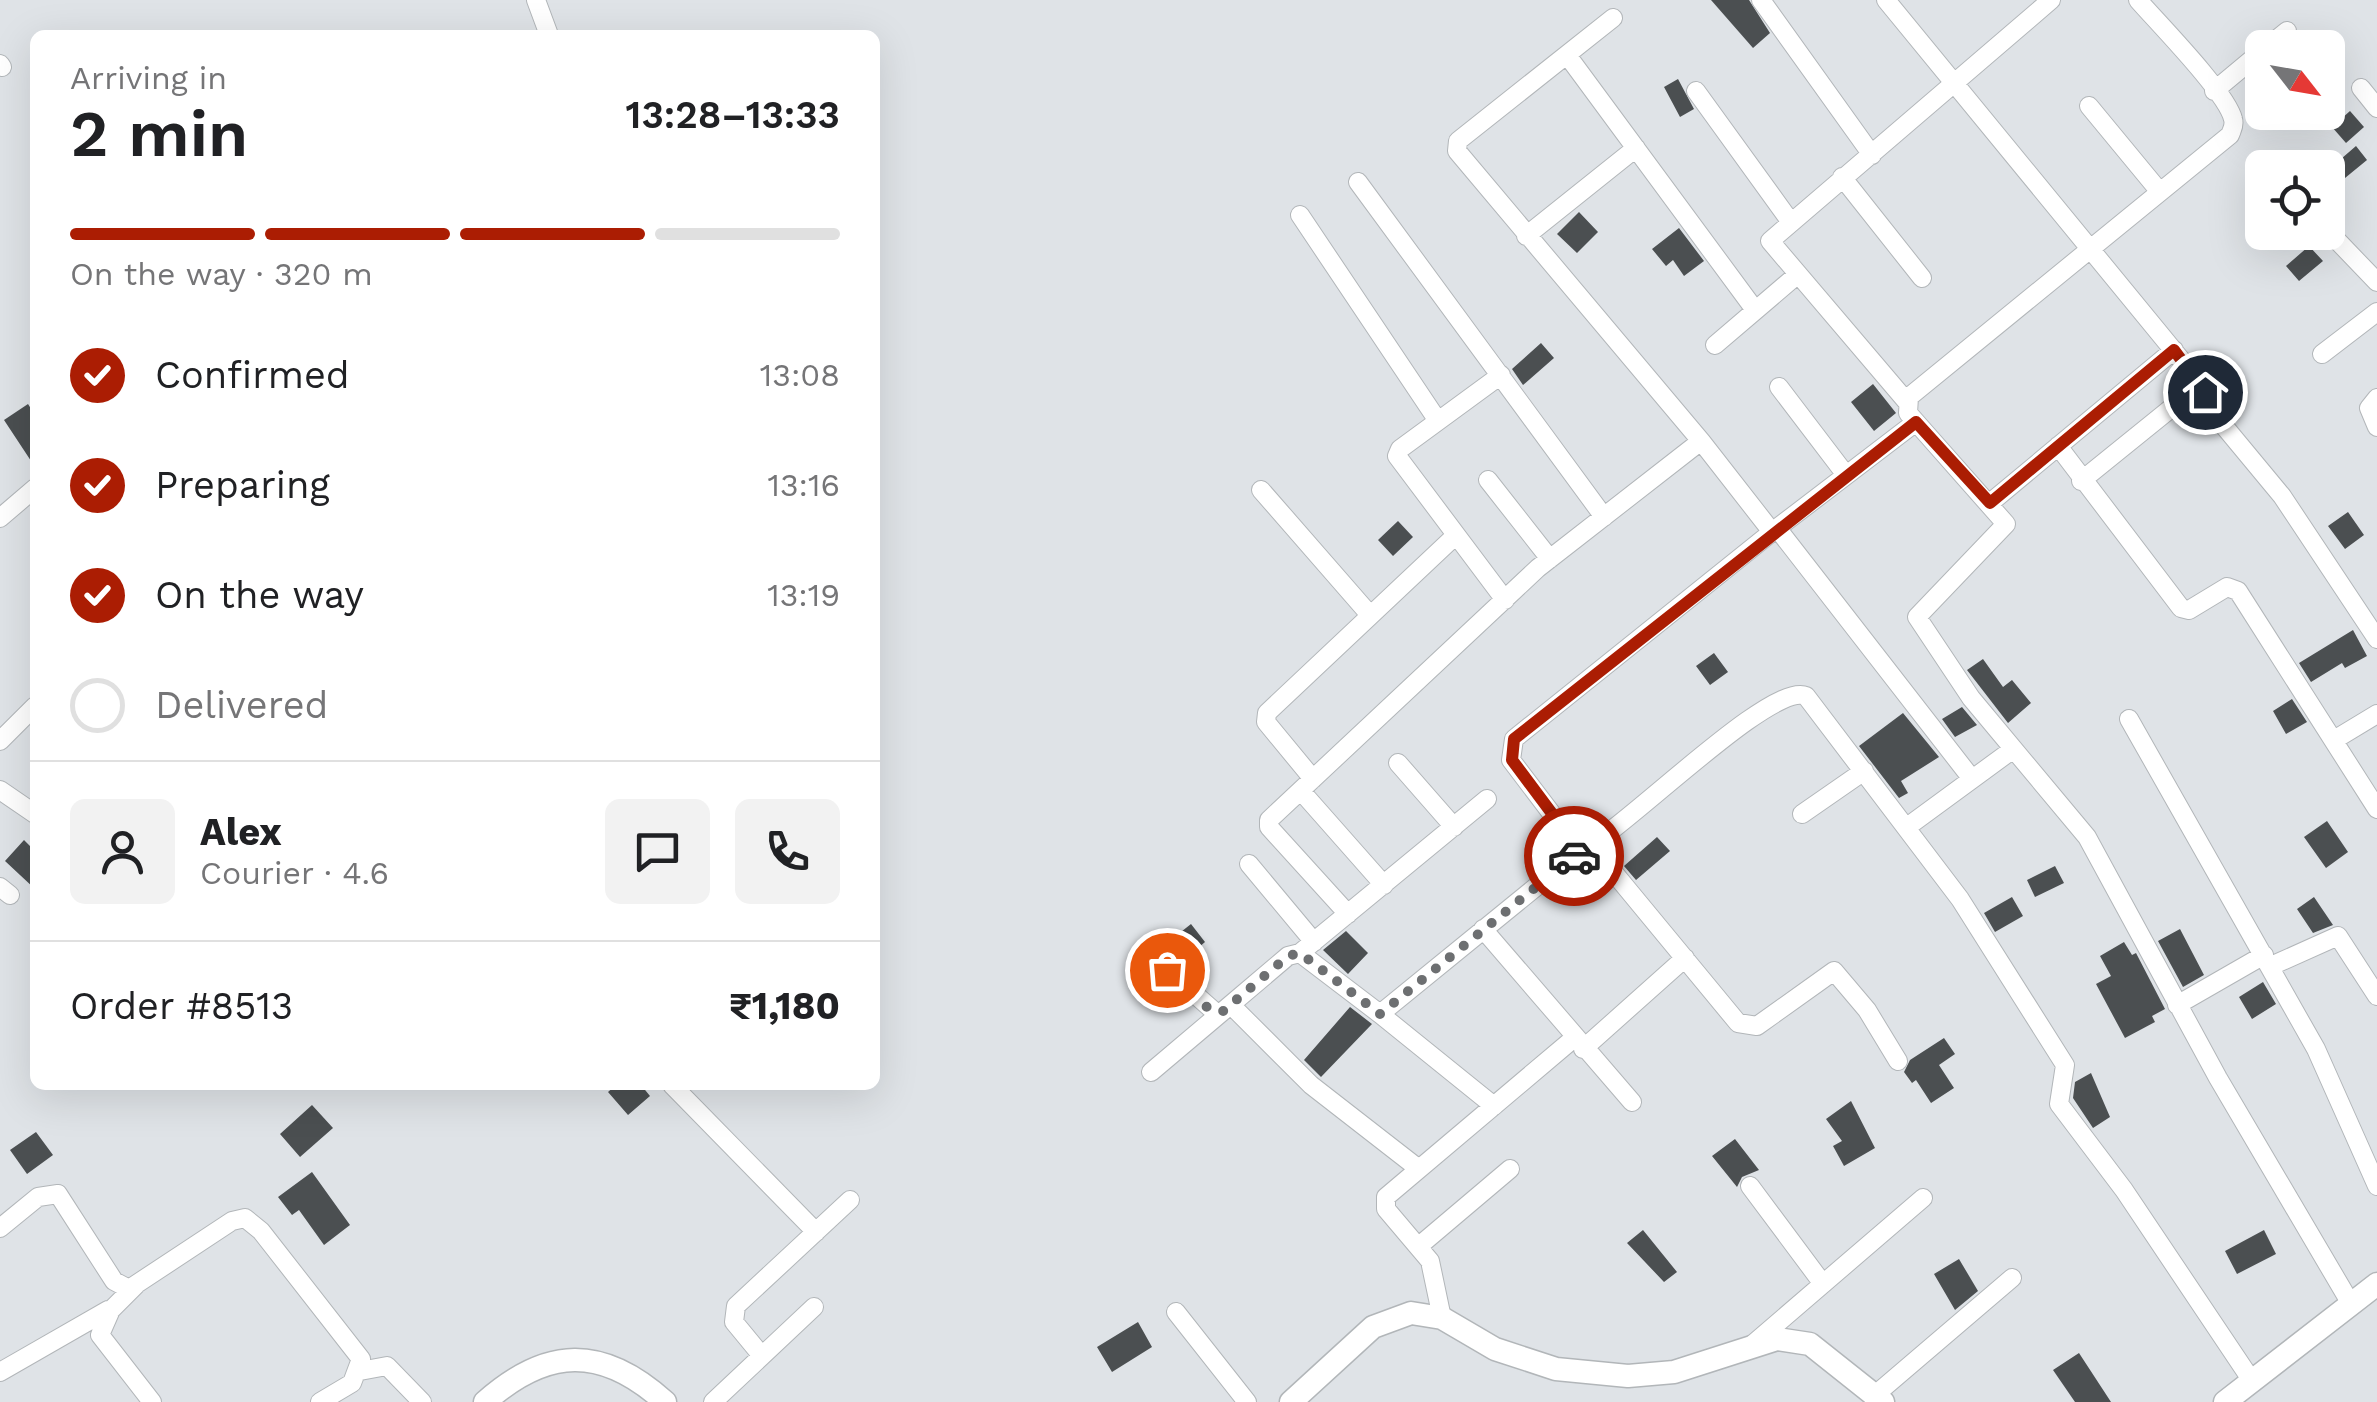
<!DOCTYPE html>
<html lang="en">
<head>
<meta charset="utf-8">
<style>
	:root { --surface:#fff; --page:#f2f2f2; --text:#202124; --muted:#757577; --line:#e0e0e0; --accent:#ab1d03 }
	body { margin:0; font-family:"Work Sans",sans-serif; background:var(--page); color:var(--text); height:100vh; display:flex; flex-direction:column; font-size:38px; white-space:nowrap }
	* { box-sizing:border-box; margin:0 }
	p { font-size:32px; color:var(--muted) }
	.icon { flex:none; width:55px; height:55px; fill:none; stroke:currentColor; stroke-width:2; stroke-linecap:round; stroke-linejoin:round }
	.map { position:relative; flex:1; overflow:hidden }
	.side { position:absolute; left:30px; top:30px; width:850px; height:1060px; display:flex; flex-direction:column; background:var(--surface); border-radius:15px; box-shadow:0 10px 40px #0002 }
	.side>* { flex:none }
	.needle { width:65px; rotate:121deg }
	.fabs { position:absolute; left:2245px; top:30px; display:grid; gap:20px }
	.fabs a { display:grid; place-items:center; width:100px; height:100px; border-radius:15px; background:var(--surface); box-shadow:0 10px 40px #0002; font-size:50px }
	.pin { position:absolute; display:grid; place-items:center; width:85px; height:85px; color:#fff; margin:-42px; border:5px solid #fff; border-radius:50%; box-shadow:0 2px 10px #0007 }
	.courier { position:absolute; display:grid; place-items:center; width:100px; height:100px; margin:-50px; border:8px solid #ab1d03; border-radius:50%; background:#fff; color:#222; box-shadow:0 2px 12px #0007 }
	.summary em { font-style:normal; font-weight:600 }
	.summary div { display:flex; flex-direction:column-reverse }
	.summary { display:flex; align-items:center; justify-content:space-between; height:170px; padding:0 40px }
	h1 { font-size:65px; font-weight:600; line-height:75px }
	.bar { display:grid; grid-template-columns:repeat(4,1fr); gap:15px 10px; align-content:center; height:120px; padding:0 40px }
	.bar i { height:12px; border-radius:8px; background:var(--line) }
	.bar .on { background:var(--accent) }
	.bar p { grid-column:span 4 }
	.line { display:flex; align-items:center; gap:25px; padding:0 40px; border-top:2px solid var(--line) }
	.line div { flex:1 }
	.round { display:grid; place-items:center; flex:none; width:105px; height:105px; border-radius:15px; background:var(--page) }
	ol { padding:0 40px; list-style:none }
	li { display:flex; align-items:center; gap:30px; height:110px }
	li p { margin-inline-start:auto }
	li .icon { padding:10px; border-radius:50%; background:var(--accent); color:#fff; stroke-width:4 }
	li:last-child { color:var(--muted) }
	li i { width:55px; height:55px; border:5px solid var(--line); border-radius:50% }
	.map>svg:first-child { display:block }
	.building { fill:#4b4f51 }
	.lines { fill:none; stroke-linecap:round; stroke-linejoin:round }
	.minor-casing { stroke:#b2b6b9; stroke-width:20 }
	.tertiary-casing { stroke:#b2b6b9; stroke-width:25 }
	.minor { stroke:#fff; stroke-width:18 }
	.tertiary { stroke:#fff; stroke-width:22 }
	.done { stroke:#6d6f71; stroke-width:10; stroke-dasharray:0 18 }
	.route { stroke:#ab1d03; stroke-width:12 }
</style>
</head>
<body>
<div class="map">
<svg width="2377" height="1402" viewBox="0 0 2377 1402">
	<rect width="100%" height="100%" fill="#dfe3e7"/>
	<!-- building -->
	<path class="building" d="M1711,0H1749L1770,33L1753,48Z
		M1678,79L1694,109L1680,117L1664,87Z
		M2350,111L2364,127L2346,143L2332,127Z
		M2356,146L2367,160L2345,178L2334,165Z
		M1579,212L1598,232L1577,253L1557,234Z
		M1679,228L1704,261L1684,276L1673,260L1666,266L1652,249Z
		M2309,246L2323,261L2299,281L2286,266Z
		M1541,343L1554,358L1523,385L1512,369Z
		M1873,384L1896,413L1874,431L1851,402Z
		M28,404L35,415V467L4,420Z
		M2348,512L2364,535L2345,549L2328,526Z
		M1398,521L1413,537L1393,556L1378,540Z
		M2353,630L2367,656L2345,668L2342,663L2311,682L2299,663Z
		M1714,653L1728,672L1710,685L1696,666Z
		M1983,659L2003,687L2012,680L2031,703L2008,723L1967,670Z
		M2292,699L2307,722L2286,734L2273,711Z
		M1962,707L1977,725L1955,737L1942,719Z
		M1903,713L1939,757L1901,781L1908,793L1899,798L1859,746Z
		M2327,821L2348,852L2326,868L2304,837Z
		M1657,837L1670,851L1636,880L1624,866Z
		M24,840L35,851V889L5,861Z
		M2055,866L2064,883L2035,897L2027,880Z
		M2012,897L2023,916L1995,932L1984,913Z
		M2314,897L2333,925L2313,933L2297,909Z
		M1191,924L1205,942L1179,964L1162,947Z
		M2180,929L2204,975L2183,987L2158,941Z
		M1346,931L1368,953L1348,974L1323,950Z
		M2124,942L2132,955L2136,953L2165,1009L2152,1016L2155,1022L2125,1038L2096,984L2111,976L2100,956Z
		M2263,982L2276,1004L2252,1019L2239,997Z
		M1350,1007L1372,1024L1321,1077L1304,1060Z
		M1944,1038L1955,1054L1939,1065L1954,1088L1931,1103L1916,1080L1912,1083L1904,1072L1910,1060Z
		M2091,1073L2110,1117L2093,1128L2073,1098L2075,1082Z
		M616,1085H641L650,1096L628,1115L608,1092Z
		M1851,1101L1875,1148L1844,1166L1833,1146L1842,1141L1826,1119Z
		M312,1105L333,1128L300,1157L280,1134Z
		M36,1132L53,1155L27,1174L10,1150Z
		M1735,1139L1759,1170L1742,1177L1737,1187L1712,1156Z
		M312,1172L350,1225L324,1245L299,1210L292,1215L278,1197Z
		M1643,1230L1677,1272L1664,1282L1627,1243Z
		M2264,1230L2276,1254L2237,1274L2225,1251Z
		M1959,1259L1978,1291L1955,1310L1934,1274Z
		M1138,1322L1152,1347L1112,1372L1097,1347Z
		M2079,1353L2111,1402H2075L2053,1370Z"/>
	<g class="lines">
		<!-- minor casing -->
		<g class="minor-casing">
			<path id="minor" d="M536,0L549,35
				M1761,0L1872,155
				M1886,0L2201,384L2214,414L2282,496L2377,639
				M2138,0C2158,23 2227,93 2233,119C2235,126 2232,129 2230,135L1909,397L1908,413L2006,524L1917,617L1971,698L2087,837L2218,1078L2351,1304
				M1613,18L1458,141L1457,151L1701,441L1772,532L1514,739L1511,760L1580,851C1623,832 1770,681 1806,696L1960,899L2065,1065L2059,1104L2124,1190L2252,1381
				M2266,48L2287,31
				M1567,55L1755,310
				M0,64L2,67
				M2361,88L2377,108
				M1696,91L1790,221
				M2214,91L2262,51
				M2089,106L2160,192
				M1842,177L1922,278
				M1358,182L1604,517
				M1300,215L1438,421
				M2328,231L2377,282
				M1526,236L1636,148
				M1715,345L1797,275
				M2322,354L2377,312
				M1501,375L1400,449L1397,456L1505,600
				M1779,387L1846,475
				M2377,398L2369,408L2377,427
				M1907,402L1770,241L2051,0
				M2058,446L2181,608L2189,610L2227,587L2238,591L2377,809
				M1488,480L1550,559
				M2081,481L2201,384
				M1261,490L1370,615
				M1990,503L2174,350
				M0,518L35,488
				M1777,528L1972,779
				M1772,532L1916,422
				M2129,719L2316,1049L2377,1186
				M2334,740L2377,714
				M0,741L35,706
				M1398,763L1454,827
				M1313,779L1266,722L1267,713L1455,536
				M0,790L35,814
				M1301,791L1384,885
				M1802,814L1864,771
				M1907,827L2012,750
				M1591,845L1738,1023L1757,1026L1834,971L1867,1010L1898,1061
				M1249,864L1314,942
				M0,887L10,895
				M1348,914L1269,827V820L1538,568L1701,441
				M1483,929L1632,1102
				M1147,952L1215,1012H1222L1288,956L1300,953L1380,1014L1580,851
				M1300,953L1487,799
				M2271,966L2338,936L2377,996
				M1231,1005L1311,1085L1419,1169
				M2177,1005L2264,955
				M1380,1014L1494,1106
				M1583,1049L1685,958
				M1151,1072L1222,1012
				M672,1085L816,1232
				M1750,1186L1823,1284
				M0,1228L38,1197L58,1194L114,1281L129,1289L232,1221L245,1218L261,1231L361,1359L352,1383L320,1402
				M1419,1246L1510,1169
				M136,1285L111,1310L100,1335L152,1402
				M1176,1312L1247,1402
				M1442,1318L1430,1261L1386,1209V1197L1573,1039
				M1753,1344L1923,1198
				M762,1356L734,1322L736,1306L850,1200
				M360,1371L387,1366L422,1402
				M0,1372L108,1310
				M1875,1395L2012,1278
				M713,1402L814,1307"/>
		</g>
		<!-- tertiary casing -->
		<g class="tertiary-casing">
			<path id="tertiary" d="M485,1402C547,1347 602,1345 665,1402
				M1291,1402L1373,1327L1411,1313L1442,1318L1495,1349L1556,1369L1628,1376L1674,1372L1777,1339L1810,1344L1883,1402
				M2225,1402L2377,1284"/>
		</g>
		<!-- minor -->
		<use href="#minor" class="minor"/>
		<!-- tertiary -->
		<use href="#tertiary" class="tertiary"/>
	</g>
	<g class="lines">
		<!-- done -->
		<path class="done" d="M1167,970L1208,1008L1222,1012L1288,956L1300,953L1380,1014L1574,856"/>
		<!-- route -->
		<path class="route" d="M1574,856L1580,851L1512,760L1514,739L1916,422L1990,503L2174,350L2205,392"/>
	</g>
</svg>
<div class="fabs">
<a><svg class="needle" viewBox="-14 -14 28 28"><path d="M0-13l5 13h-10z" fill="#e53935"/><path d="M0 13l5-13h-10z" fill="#757577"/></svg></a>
<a><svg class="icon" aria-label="locate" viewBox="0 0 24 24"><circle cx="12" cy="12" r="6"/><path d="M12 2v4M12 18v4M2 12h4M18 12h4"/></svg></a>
</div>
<div class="pin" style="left:1167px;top:970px;background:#ea580c"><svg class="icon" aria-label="bag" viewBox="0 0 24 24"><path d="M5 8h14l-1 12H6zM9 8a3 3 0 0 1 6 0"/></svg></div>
<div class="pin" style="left:2205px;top:392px;background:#1f2937"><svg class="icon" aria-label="home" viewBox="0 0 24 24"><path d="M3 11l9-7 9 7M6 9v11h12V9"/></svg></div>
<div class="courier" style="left:1574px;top:856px"><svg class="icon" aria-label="car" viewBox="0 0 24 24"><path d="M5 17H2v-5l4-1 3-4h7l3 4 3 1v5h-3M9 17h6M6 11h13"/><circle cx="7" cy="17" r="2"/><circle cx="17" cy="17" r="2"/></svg></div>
<section class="side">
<div class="summary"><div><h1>2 min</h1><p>Arriving in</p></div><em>13:28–13:33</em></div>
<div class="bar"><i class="on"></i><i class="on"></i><i class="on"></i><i></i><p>On the way · 320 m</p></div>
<ol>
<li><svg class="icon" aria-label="check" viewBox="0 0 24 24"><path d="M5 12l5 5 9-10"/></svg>Confirmed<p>13:08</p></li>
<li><svg class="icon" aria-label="check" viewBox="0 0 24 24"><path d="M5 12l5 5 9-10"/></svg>Preparing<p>13:16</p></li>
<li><svg class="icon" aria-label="check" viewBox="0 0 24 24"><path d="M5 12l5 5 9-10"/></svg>On the way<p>13:19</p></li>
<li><i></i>Delivered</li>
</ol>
<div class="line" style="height:180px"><a class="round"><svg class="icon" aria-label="person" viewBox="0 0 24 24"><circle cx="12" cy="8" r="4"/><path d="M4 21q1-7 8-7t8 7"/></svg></a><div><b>Alex</b><p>Courier · 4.6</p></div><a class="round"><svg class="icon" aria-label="chat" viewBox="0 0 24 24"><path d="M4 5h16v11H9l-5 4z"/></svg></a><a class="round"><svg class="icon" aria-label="phone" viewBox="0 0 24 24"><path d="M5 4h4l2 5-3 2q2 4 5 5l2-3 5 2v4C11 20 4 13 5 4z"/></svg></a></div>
<div class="line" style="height:130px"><div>Order #8513</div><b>₹1,180</b></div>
</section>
</div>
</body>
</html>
